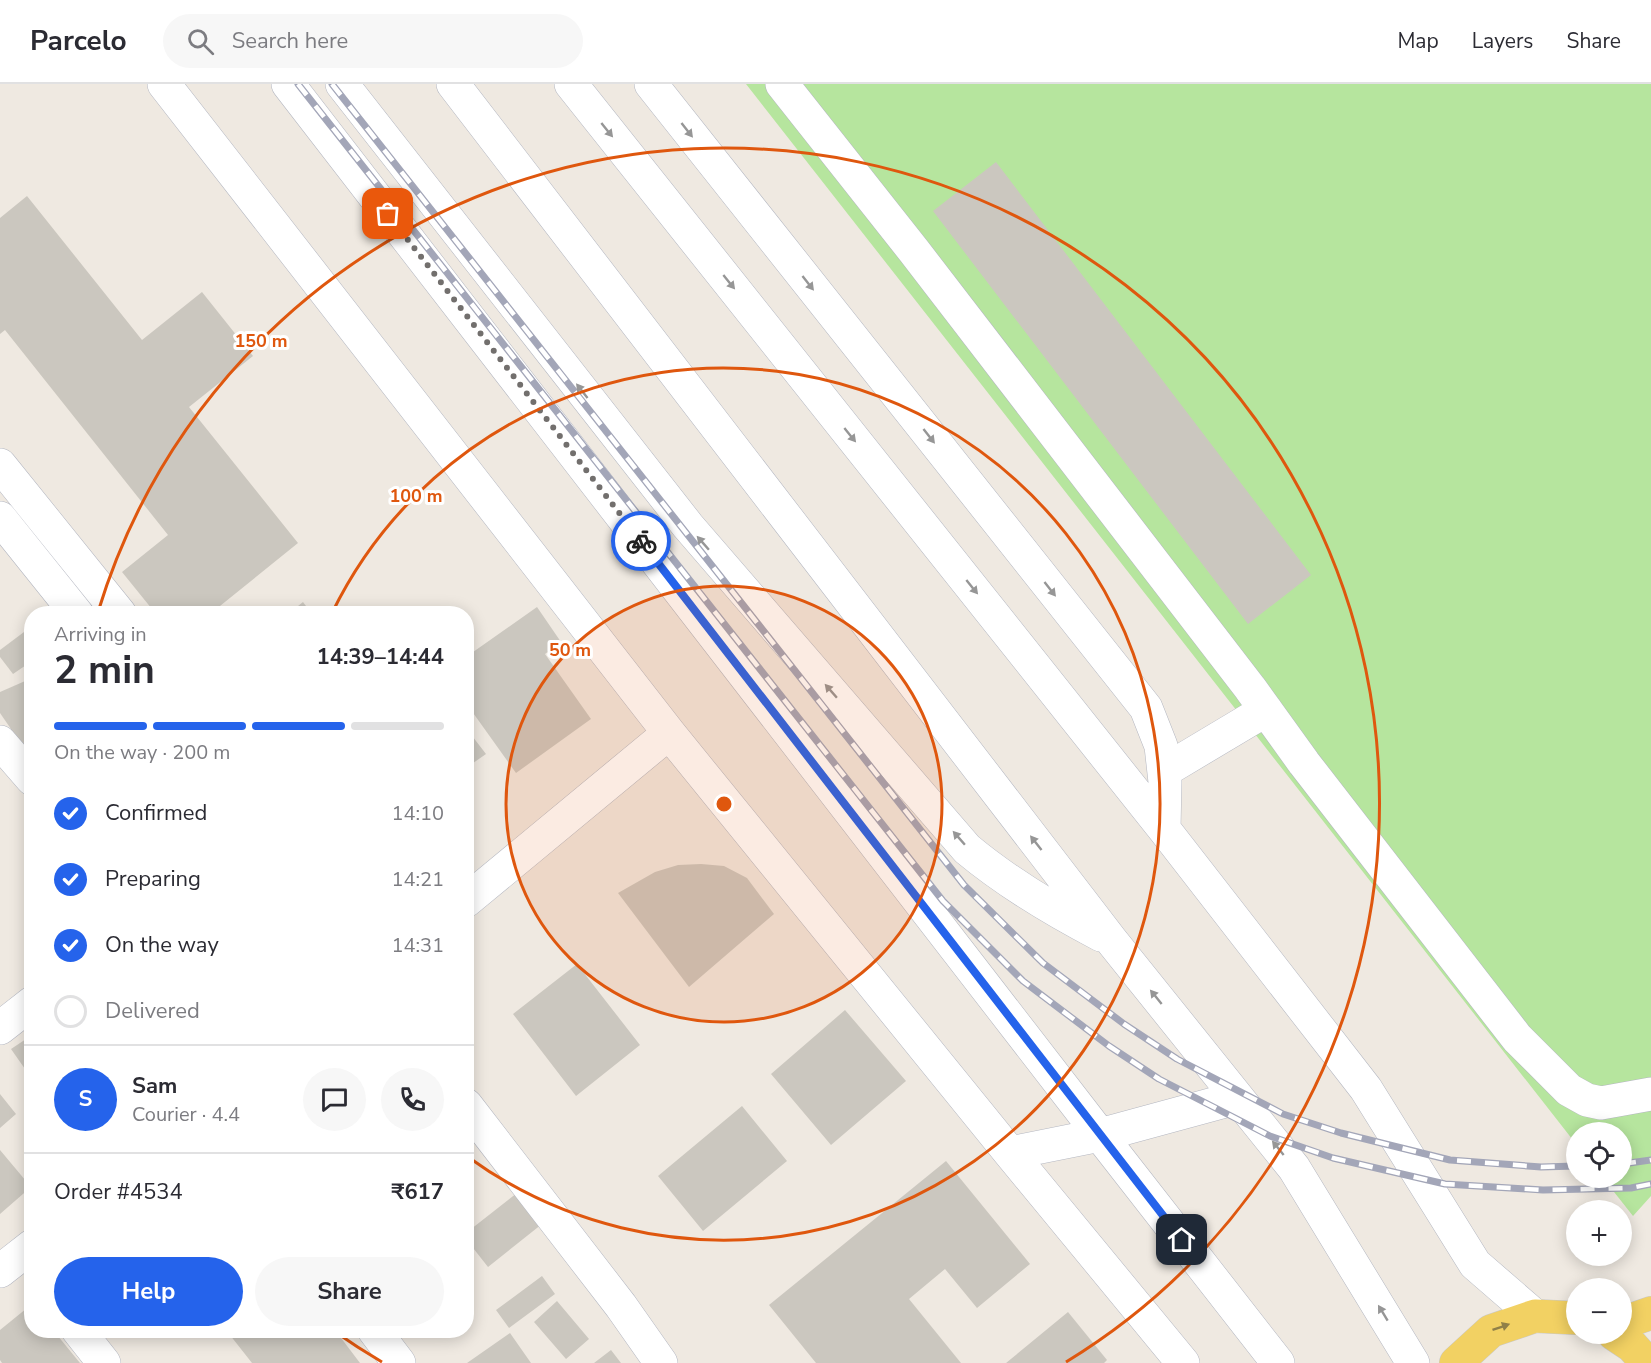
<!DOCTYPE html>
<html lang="en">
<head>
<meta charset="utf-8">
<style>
	:root { --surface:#fff; --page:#f7f7f7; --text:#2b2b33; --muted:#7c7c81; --line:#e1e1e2; --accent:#2563eb }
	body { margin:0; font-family:"Nunito Sans",sans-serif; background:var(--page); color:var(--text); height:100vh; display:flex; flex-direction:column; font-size:22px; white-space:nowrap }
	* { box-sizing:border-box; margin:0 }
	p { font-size:20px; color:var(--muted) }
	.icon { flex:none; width:33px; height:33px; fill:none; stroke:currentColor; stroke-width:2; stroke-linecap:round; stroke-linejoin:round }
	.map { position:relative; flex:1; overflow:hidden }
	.drawer { position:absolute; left:24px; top:522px; width:450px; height:732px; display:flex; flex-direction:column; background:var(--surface); border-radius:24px; box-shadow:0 3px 15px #0003 }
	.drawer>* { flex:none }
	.controls { position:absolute; left:1566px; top:1038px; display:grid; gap:12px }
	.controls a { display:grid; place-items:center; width:66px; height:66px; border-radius:50%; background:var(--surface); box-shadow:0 3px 15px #0003; font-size:30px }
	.pin { position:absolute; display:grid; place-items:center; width:51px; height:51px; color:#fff; margin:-26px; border-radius:12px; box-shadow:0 3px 9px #0006 }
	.courier { position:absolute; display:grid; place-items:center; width:60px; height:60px; margin:-30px; border:4px solid #2563eb; border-radius:50%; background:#fff; color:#222; box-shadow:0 2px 8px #0007 }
	.overview em { font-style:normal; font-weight:700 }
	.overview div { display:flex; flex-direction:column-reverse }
	.overview { display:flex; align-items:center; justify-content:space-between; height:102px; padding:0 30px }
	h1 { font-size:39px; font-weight:700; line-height:45px }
	.bar { display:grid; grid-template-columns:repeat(4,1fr); gap:9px 6px; align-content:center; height:72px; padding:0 30px }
	.bar i { height:8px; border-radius:4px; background:var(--line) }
	.bar .current { background:var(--accent) }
	.bar p { grid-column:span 4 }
	.line { display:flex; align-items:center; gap:15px; padding:0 30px; border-top:2px solid var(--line) }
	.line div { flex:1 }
	.round { display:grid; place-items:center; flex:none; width:63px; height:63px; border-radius:32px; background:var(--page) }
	ol { padding:0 30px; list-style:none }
	li { display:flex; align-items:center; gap:18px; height:66px }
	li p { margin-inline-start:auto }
	li .icon { padding:6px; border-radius:50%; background:var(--accent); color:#fff; stroke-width:4 }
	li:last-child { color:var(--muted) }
	li i { width:33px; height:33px; border:3px solid var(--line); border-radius:50% }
	.cta { display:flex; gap:12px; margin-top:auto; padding:12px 30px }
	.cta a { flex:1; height:69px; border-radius:36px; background:var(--accent); color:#fff; font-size:24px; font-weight:700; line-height:69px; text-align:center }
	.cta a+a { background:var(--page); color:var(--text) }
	header { display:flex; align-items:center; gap:36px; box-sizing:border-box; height:84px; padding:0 30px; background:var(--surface); border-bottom:2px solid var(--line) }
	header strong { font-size:28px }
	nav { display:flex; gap:33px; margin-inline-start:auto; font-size:21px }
	.search { width:420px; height:54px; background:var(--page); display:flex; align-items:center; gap:15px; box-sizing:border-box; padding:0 21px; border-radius:33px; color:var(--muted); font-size:22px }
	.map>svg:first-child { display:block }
	.green { fill:#b6e59e }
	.building { fill:#cbc7bf }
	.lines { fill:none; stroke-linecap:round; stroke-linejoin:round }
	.minor-casing { stroke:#b4b7c1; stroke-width:34 }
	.major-casing { stroke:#c9c9c9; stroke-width:34 }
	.minor { stroke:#fff; stroke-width:33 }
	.major { stroke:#f2d163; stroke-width:33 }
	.rail-casing { stroke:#a3a6b8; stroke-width:7 }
	.rail { stroke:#fff; stroke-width:4.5; stroke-dasharray:14; stroke-linecap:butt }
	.oneway { fill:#969696 }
	.oneway2 { fill:#908048 }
	.done { stroke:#726f6d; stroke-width:6; stroke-dasharray:0 10.8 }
	.route { stroke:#2563eb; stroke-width:8 }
	.ring { fill:none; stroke:#df570e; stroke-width:3 }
	.centre { fill:#df570e; stroke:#fff; stroke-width:3 }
	.ring-label { font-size:18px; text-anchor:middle; font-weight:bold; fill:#df570e; stroke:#fff; stroke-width:6; stroke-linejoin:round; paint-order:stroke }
</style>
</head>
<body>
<header>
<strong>Parcelo</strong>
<div class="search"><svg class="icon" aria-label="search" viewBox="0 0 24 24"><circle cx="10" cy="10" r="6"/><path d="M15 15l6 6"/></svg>Search here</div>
<nav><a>Map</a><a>Layers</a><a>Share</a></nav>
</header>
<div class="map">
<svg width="1651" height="1279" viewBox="0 0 1651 1279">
	<rect width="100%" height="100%" fill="#efe9e1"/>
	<!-- green -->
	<path class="green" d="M746,0H1651V1112L1633,1132L1603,1094H1622V1048H1576V1060Z"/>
	<!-- building -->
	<path class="building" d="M996,78L1311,491L1248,540L933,127Z
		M27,112L142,256L202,208L253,272L189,323L298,459L210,530H156L122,488L168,451L5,246L0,250V134Z
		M303,518L312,530H288Z
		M537,523L561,558L545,570L591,635L516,689L466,619V573Z
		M32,542V577L13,590L0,573V566Z
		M32,594V672L6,649L11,645L0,629V608Z
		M466,644L486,670L466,684Z
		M701,780L724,782L747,794L774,830L689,903L618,809L655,788L678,781Z
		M577,880L640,961L576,1012L513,930Z
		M845,926L906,997L831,1061L771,990Z
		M32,951V995L11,965Z
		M0,1010L16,1030L0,1044Z
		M742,1022L787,1077L703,1147L658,1092Z
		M0,1066L31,1103L0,1130Z
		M946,1077L1030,1180L977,1224L945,1185L909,1215L961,1279H816L769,1221Z
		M517,1109L542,1140L488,1183L466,1155V1149Z
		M542,1192L555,1210L509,1244L496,1226Z
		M557,1217L589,1255L566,1275L534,1238Z
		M32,1220V1246H53L80,1279H2L0,1276V1246Z
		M1068,1228L1107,1276L1104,1279H1006Z
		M226,1246H335L360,1279H252Z
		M510,1249L531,1279H467Z
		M611,1266L621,1279H594Z"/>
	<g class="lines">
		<!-- minor casing -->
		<g class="minor-casing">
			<path id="minor" d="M164,0L669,649L1010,1069L1183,1279
				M288,0L1100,1051L1278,1279
				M342,0L688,442L967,765C1009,800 1053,826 1101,851
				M453,0L1111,856L1294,1084L1413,1279
				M571,0L1164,745L1366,1005L1475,1180L1535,1232
				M651,0L1146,624L1161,662L1165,698L1164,745
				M782,0L914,167L1250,604L1304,679L1517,954L1569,1006L1587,1016L1601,1019L1651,1010
				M0,381L120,530
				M0,434L77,530
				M0,658L32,695
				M1164,687L1266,626
				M466,817L669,649
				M0,944L32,919
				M466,1021L621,1222L661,1279
				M1010,1069L1100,1051L1236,1014
				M0,1187L32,1162
				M78,1246L104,1279
				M374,1246L399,1279"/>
		</g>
		<!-- major casing -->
		<g class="major-casing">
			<path id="major" d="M1622,1239L1651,1229
				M1614,1250L1632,1262L1647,1279
				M1456,1279L1491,1247L1535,1232L1576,1234"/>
		</g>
		<!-- minor -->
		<use href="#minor" class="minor"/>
		<!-- major -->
		<use href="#major" class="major"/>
		<!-- rail casing -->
		<g class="rail-casing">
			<path id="rail" d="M298,0L943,817L1023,897L1109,962L1159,995L1270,1052L1333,1074L1445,1100L1543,1106L1631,1104L1651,1100
				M332,0L964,801L1043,879L1124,940L1177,975L1283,1030L1341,1049L1450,1076L1541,1083L1576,1082
				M1622,1080L1651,1076"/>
		</g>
		<!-- rail -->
		<use href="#rail" class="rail"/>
	</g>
	<!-- one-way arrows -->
	<defs><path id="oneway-solid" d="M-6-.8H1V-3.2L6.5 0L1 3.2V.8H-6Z" transform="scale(1.5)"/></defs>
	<g class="oneway">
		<use href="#oneway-solid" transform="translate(607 46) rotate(51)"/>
		<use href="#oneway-solid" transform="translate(687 46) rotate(52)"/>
		<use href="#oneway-solid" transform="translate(729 198) rotate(51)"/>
		<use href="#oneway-solid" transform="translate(808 199) rotate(52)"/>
		<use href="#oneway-solid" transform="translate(582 307) rotate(-128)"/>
		<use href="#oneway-solid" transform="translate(850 351) rotate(51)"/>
		<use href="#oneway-solid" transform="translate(929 352) rotate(52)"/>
		<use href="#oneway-solid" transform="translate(703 459) rotate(-131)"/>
		<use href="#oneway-solid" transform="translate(972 503) rotate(51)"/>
		<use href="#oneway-solid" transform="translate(1050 505) rotate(52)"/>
		<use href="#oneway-solid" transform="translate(831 607) rotate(-131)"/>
		<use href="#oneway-solid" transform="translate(959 754) rotate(-131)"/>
		<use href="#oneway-solid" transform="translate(1036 759) rotate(-128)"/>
		<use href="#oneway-solid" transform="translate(1156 913) rotate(-129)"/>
		<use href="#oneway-solid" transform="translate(1278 1064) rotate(-129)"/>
		<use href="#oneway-solid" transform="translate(1383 1229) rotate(-121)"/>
	</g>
	<use class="oneway2" href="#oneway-solid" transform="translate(1501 1243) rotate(-19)"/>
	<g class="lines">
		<!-- done -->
		<path class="done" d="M388,130L641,457"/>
		<!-- route -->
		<path class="route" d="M641,457L1182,1156"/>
	</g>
	<!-- distance rings -->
	<circle cx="724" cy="720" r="218" fill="#df570e" fill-opacity=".12"/>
	<g class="ring">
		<circle cx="724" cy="720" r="218"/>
		<path d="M332 529A436 436 0 1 1 468 1073"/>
		<path d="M382 1278A655 655 0 0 1 334 1247M98 528A655 655 0 1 1 1066 1278"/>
	</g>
	<circle cx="724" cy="720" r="9" class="centre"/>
	<g class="ring-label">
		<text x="261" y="263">150 m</text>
		<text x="416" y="418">100 m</text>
		<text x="570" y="572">50 m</text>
	</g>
</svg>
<div class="controls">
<a><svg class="icon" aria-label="locate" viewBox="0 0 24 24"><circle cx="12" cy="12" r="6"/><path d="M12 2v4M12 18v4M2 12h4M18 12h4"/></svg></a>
<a>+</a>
<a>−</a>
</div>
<div class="pin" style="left:388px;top:130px;background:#ea580c"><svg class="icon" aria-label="bag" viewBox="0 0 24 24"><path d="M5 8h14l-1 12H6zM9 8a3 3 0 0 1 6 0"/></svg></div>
<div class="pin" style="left:1182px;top:1156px;background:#1f2937"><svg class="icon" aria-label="home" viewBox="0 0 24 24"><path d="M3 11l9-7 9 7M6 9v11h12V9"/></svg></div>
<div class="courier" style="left:641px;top:457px"><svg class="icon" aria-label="bike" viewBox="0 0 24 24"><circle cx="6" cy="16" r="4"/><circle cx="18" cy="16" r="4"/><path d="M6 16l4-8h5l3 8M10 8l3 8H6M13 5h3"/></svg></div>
<section class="drawer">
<div class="overview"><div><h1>2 min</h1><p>Arriving in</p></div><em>14:39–14:44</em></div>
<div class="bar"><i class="current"></i><i class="current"></i><i class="current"></i><i></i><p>On the way · 200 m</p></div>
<ol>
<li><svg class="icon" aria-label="check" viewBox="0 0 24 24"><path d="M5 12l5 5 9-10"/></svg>Confirmed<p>14:10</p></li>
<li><svg class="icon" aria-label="check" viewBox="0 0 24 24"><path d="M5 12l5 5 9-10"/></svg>Preparing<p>14:21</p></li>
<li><svg class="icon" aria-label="check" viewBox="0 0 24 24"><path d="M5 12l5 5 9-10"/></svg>On the way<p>14:31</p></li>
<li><i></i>Delivered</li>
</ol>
<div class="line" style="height:108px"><b class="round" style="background:var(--accent);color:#fff">S</b><div><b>Sam</b><p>Courier · 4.4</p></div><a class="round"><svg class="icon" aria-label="chat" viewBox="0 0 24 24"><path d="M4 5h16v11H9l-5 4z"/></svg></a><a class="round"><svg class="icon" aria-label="phone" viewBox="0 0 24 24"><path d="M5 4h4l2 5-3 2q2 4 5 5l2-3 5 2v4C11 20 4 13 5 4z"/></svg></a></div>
<div class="line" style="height:78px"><div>Order #4534</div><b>₹617</b></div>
<div class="cta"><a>Help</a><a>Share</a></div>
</section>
</div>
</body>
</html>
